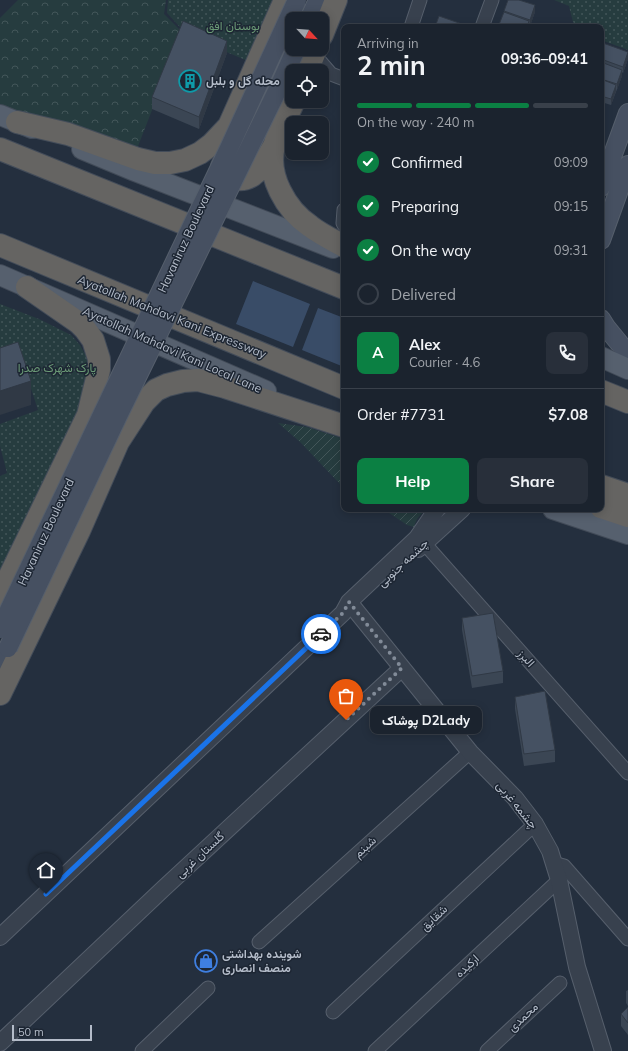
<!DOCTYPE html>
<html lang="en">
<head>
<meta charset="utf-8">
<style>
	:root { --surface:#1b232e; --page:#282f3a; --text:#f1f3f6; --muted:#a0a4aa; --line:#39404a; --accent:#0b8043 }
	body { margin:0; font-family:Mulish,Vazirmatn,sans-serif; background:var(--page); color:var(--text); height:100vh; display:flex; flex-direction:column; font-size:15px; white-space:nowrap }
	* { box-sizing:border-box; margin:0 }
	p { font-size:13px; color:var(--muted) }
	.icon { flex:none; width:22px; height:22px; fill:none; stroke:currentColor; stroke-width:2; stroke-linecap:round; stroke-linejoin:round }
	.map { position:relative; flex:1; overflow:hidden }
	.side { position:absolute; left:341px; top:24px; width:263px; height:488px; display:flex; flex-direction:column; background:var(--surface); border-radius:8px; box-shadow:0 2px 10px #0003,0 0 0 1px var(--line) }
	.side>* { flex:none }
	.needle { width:26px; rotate:116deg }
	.controls { position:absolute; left:285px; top:12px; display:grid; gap:8px }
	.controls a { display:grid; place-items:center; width:44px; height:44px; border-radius:8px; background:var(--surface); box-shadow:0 2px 10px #0003,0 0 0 1px var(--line); font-size:20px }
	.scale { position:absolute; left:12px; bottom:10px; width:80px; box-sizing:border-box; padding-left:4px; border:2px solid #b4bcc9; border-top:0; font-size:11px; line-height:14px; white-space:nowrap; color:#b4bcc9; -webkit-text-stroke:3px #1d2633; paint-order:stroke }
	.pin { position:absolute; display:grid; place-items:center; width:34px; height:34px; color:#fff; margin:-41px -17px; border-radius:50% 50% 50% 0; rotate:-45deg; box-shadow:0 0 4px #0007 }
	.pin .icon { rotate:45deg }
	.courier { position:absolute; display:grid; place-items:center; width:40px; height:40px; margin:-20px; border:3px solid #1a73e8; border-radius:50%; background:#fff; color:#222; box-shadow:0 1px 5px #0007 }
	.bubble { position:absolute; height:28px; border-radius:8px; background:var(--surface); box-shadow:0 2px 10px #0003,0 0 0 1px var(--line); font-size:13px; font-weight:700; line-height:28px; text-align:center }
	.head em { font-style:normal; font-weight:700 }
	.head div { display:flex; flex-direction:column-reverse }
	.head { display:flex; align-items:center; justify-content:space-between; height:68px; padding:0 16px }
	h1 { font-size:26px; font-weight:700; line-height:30px }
	.bar { display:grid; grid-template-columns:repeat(4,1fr); gap:6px 4px; align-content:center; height:48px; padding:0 16px }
	.bar i { height:5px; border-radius:3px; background:var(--line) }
	.bar .on { background:var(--accent) }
	.bar p { grid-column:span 4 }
	.line { display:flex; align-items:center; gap:10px; padding:0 16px; border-top:1px solid var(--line) }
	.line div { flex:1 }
	.round { display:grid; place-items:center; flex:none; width:42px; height:42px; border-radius:8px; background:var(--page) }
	ol { padding:0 16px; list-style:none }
	li { display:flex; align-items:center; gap:12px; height:44px }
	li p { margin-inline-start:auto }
	li .icon { padding:4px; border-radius:50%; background:var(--accent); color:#fff; stroke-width:4 }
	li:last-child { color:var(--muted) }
	li i { width:22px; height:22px; border:2px solid var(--line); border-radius:50% }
	.primary-button { display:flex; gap:8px; margin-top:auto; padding:8px 16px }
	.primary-button a { flex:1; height:46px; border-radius:8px; background:var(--accent); color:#fff; font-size:16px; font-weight:700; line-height:46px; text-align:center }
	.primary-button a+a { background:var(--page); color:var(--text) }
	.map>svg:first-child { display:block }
	.forest { fill:url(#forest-crowns) }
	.park { fill:url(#park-dots) }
	.garden { fill:url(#garden-furrows) }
	.water { fill:#394c67 }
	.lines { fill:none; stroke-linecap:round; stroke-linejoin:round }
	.minor-casing { stroke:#565f6c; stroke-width:15 }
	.tertiary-casing { stroke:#565f6c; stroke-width:18 }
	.secondary-casing { stroke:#565f6c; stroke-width:20 }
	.primary-casing { stroke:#414a57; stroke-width:22 }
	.trunk-casing { stroke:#434c59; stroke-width:24 }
	.minor { stroke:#38414e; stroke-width:13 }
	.tertiary { stroke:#38414e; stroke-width:16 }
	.secondary { stroke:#465061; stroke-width:18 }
	.primary { stroke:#56606e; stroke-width:20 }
	.trunk { stroke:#656462; stroke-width:22 }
	.secondary-bridge-casing { stroke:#565f6c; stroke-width:20; stroke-linecap:butt }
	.secondary-bridge { stroke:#465061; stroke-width:18 }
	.wall { fill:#3b4654 }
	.shaded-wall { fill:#303945 }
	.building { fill:#455162; stroke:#303945 }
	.done { stroke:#828b98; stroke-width:4; stroke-dasharray:0 7.2 }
	.route { stroke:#1a73e8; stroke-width:5 }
	.labels { text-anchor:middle; stroke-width:3; stroke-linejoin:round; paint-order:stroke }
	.park-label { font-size:12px; fill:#6b9a76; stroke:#1d2633 }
	.poi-label { font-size:12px; font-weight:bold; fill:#b4bcc9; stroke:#1d2633; text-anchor:start }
	.street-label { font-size:12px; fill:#b4bcc9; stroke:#1d2633 }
</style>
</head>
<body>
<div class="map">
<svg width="628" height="1051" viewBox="0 0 628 1051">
	<defs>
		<pattern id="forest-crowns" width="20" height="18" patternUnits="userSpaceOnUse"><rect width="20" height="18" fill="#263c3f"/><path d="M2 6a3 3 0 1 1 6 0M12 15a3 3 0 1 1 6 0" fill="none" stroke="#435659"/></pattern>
		<pattern id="park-dots" width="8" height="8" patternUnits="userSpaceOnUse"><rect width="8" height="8" fill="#263c3f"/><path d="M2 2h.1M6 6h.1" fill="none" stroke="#435659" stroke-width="1.8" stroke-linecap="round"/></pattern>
		<pattern id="garden-furrows" width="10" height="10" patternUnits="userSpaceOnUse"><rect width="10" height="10" fill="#263c3f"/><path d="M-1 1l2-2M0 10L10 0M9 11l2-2" fill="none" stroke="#435659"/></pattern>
	</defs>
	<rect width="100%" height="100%" fill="#242f3e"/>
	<!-- forest -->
	<path class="forest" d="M18,0H166L164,14L183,33L161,87L135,154L0,107V18Z"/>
	<!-- park -->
	<path class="park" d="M168,0H274L248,61L188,36L167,13Z
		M554,0H628V50L601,40V27H578L573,22L569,6Z
		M0,304L39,319L71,335L80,345L87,358L89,372L75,425L0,580V476L7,473L0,446V424L38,410L21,358L0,365Z"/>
	<!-- garden -->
	<path class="garden" d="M278,423L307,427L344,439V479L340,484L300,442Z
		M383,509H425C420,517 417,516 414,527L407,525Z"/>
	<!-- water -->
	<path class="water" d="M253,281L310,304L293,347L236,324Z
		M318,308L344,318V367L302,350Z"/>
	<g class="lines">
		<!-- minor casing -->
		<g class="minor-casing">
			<path id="minor" d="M411,27L420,0
				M482,27L492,0
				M318,49V59L331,74
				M323,74H331L344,79
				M344,210L343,223L344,225
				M424,543L628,773
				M553,863L564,866L628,939
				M259,942L470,752
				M333,1012L535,824
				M142,1051L208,988
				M375,1051L559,880
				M487,1051L560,983"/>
		</g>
		<!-- tertiary casing -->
		<g class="tertiary-casing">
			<path id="tertiary" d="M418,549L462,509
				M349,602L470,752L515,798L535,824L550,851L559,880L577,967L603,1051
				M0,937L343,613L349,602L417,538L437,509
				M0,1043L164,888L402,668"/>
		</g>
		<!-- secondary casing -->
		<g class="secondary-casing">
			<path id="secondary" d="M309,19L318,0
				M601,187L628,113
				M601,240L628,165
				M601,319L606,327L628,354
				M0,666L8,648"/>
		</g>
		<!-- primary casing -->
		<g class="primary-casing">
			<path id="primary" d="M0,115L32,128
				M82,149L135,171L333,248
				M0,275L266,391
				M601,357L628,369
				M553,509L628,534"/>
		</g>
		<!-- trunk casing -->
		<g class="trunk-casing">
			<path id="trunk" d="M322,35L336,0
				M307,71L316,49
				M294,101C288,115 278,131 274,146C266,175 286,210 310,226C320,234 333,240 344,246
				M17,122L68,134L138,159L155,163H170L185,160L200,153L212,144L229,126L285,0
				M0,149L344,288
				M222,166C227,179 241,183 253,175C263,168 268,155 274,146
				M0,245L344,388
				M601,391L628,402
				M601,486L628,495
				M601,507L628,516
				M0,596L88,415L99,370V359L93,340L85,329L79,323L27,287
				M0,694L79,531L118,442L144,402L156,390L167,385L183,381L198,380L225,387L344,426"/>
		</g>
		<!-- minor -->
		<use href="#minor" class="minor"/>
		<!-- tertiary -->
		<use href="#tertiary" class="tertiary"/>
		<!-- secondary -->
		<use href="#secondary" class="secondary"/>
		<!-- primary -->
		<use href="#primary" class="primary"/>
		<!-- trunk -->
		<use href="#trunk" class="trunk"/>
		<!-- secondary-bridge casing -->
		<g class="secondary-bridge-casing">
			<path id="secondary-bridge" d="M0,629L230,146L297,0
				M8,648L118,416L278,89L296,49"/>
		</g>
		<!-- secondary-bridge -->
		<use href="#secondary-bridge" class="secondary-bridge"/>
	</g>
	<!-- wall -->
	<path class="wall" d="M504,11L535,12L530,26H529V27L504,12Z
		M601,48L628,52V59L623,73L622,72V76L611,105L601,102Z
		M227,53L199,129L152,109V97Z
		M462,618L503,671V683L472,688L462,630Z
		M515,697L555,750V762L524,766L515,709Z
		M628,990V1006L626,1003V991Z
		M628,1007V1035L621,1026V1014Z"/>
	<!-- shaded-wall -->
	<path class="shaded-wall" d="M535,5V12L530,26V20Z
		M529,21V27H527Z
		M227,41V53L199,129V117Z
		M628,53V59L623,73V67Z
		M622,70V76L617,90V84Z
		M616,85V91L611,105V99Z
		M604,116V122L601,131V125Z
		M31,381V405L0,415V391Z"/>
	<!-- building -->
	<path class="building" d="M508,0H519L535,5L530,20L504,11Z
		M504,12L529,21L527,27H498Z
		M439,16L465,25L464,27H435Z
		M183,21L227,41L199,117L152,97Z
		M603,43L628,52L623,67L601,59V48Z
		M601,62L622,70L617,84L601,79Z
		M601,79L616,85L611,99L601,96Z
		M601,115L604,116L601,125Z
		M18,342L31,381L0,391V348Z
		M493,613L503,671L472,676L462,618Z
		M545,691L555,750L524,754L515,697Z
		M628,1007V1023L621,1014Z"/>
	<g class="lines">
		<!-- done -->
		<path class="done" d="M321,634L343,613L349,602L402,668L346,720"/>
		<!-- route -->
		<path class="route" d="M46,894L321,634"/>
	</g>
	<!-- icons -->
	<defs>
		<g id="building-ring" transform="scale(1.15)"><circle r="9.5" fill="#1d2633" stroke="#0f9aa8" stroke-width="1.5"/><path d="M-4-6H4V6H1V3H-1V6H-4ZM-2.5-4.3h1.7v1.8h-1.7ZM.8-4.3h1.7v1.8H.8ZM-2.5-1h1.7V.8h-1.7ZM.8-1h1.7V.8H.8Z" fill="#0f9aa8"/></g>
		<g id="shop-ring" transform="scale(1.15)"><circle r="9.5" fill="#1d2633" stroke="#3f7fe0" stroke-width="1.5"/><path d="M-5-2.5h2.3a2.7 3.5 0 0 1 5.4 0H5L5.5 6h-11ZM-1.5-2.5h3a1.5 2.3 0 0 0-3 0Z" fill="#3f7fe0"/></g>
	</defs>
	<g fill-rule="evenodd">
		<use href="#building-ring" x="190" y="81"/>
		<use href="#shop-ring" x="206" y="961"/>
	</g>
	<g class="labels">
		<!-- park labels -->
		<g class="park-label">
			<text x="233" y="30">بوستان افق</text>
			<text x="57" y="372">پارک شهرک صدرا</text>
		</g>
		<!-- poi labels -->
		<g class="poi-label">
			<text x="206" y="85">محله گل و بلبل</text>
			<text x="222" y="958">شوینده بهداشتی<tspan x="222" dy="14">منصف انصاری</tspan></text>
		</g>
		<!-- street labels -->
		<g class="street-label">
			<text transform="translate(186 239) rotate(-65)" y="4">Havaniruz Boulevard</text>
			<text transform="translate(172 317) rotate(22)" y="4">Ayatollah Mahdavi Kani Expressway</text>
			<text transform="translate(172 350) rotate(24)" y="4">Ayatollah Mahdavi Kani Local Lane</text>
			<text transform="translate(46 532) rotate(-65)" y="4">Havaniruz Boulevard</text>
			<text transform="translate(403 563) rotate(-43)" y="4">چشمه جنوبی</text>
			<text transform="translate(526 658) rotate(48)" y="4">البرز</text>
			<text transform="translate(517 805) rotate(51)" y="4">چشمه غربی</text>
			<text transform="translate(365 847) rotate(-42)" y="4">شبنم</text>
			<text transform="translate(200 855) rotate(-43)" y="4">گلستان غربی</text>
			<text transform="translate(434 918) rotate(-43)" y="4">شقایق</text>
			<text transform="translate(467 966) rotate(-43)" y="4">ارکیده</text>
			<text transform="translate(523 1017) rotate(-43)" y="4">محمدی</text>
		</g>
	</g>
</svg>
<div class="controls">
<a><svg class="needle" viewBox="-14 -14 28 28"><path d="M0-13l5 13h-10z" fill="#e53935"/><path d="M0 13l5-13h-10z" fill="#a0a4aa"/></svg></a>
<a><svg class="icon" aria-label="locate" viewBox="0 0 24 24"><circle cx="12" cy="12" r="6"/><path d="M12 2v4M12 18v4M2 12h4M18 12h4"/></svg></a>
<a><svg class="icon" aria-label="layers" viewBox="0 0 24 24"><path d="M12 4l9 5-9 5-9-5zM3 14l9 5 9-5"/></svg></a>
</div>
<div class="scale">50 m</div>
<div class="pin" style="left:346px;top:720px;background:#ea580c"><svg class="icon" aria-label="bag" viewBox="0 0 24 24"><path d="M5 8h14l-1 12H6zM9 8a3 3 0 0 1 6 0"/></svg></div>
<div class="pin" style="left:46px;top:894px;background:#1f2937"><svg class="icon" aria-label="home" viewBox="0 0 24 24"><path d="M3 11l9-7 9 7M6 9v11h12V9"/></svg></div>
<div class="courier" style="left:321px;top:634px"><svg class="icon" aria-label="car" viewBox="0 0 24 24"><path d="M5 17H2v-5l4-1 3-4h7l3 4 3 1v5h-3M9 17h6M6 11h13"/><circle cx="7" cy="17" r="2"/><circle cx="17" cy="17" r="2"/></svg></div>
<div class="bubble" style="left:370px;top:706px;width:112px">پوشاک D2Lady</div>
<section class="side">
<div class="head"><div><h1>2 min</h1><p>Arriving in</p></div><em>09:36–09:41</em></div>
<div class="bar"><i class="on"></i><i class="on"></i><i class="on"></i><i></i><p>On the way · 240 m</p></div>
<ol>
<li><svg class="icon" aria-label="check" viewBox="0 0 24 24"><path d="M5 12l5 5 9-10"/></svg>Confirmed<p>09:09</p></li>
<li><svg class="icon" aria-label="check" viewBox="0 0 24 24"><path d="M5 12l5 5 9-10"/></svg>Preparing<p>09:15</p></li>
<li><svg class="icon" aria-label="check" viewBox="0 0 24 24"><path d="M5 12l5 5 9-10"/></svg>On the way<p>09:31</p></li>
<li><i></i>Delivered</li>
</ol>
<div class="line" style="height:72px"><b class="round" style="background:var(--accent);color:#fff">A</b><div><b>Alex</b><p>Courier · 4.6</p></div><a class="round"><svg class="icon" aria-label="phone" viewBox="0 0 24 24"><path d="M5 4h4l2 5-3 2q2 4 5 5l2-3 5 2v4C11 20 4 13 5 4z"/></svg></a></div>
<div class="line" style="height:52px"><div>Order #7731</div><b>$7.08</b></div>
<div class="primary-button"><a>Help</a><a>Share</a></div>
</section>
</div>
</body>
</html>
